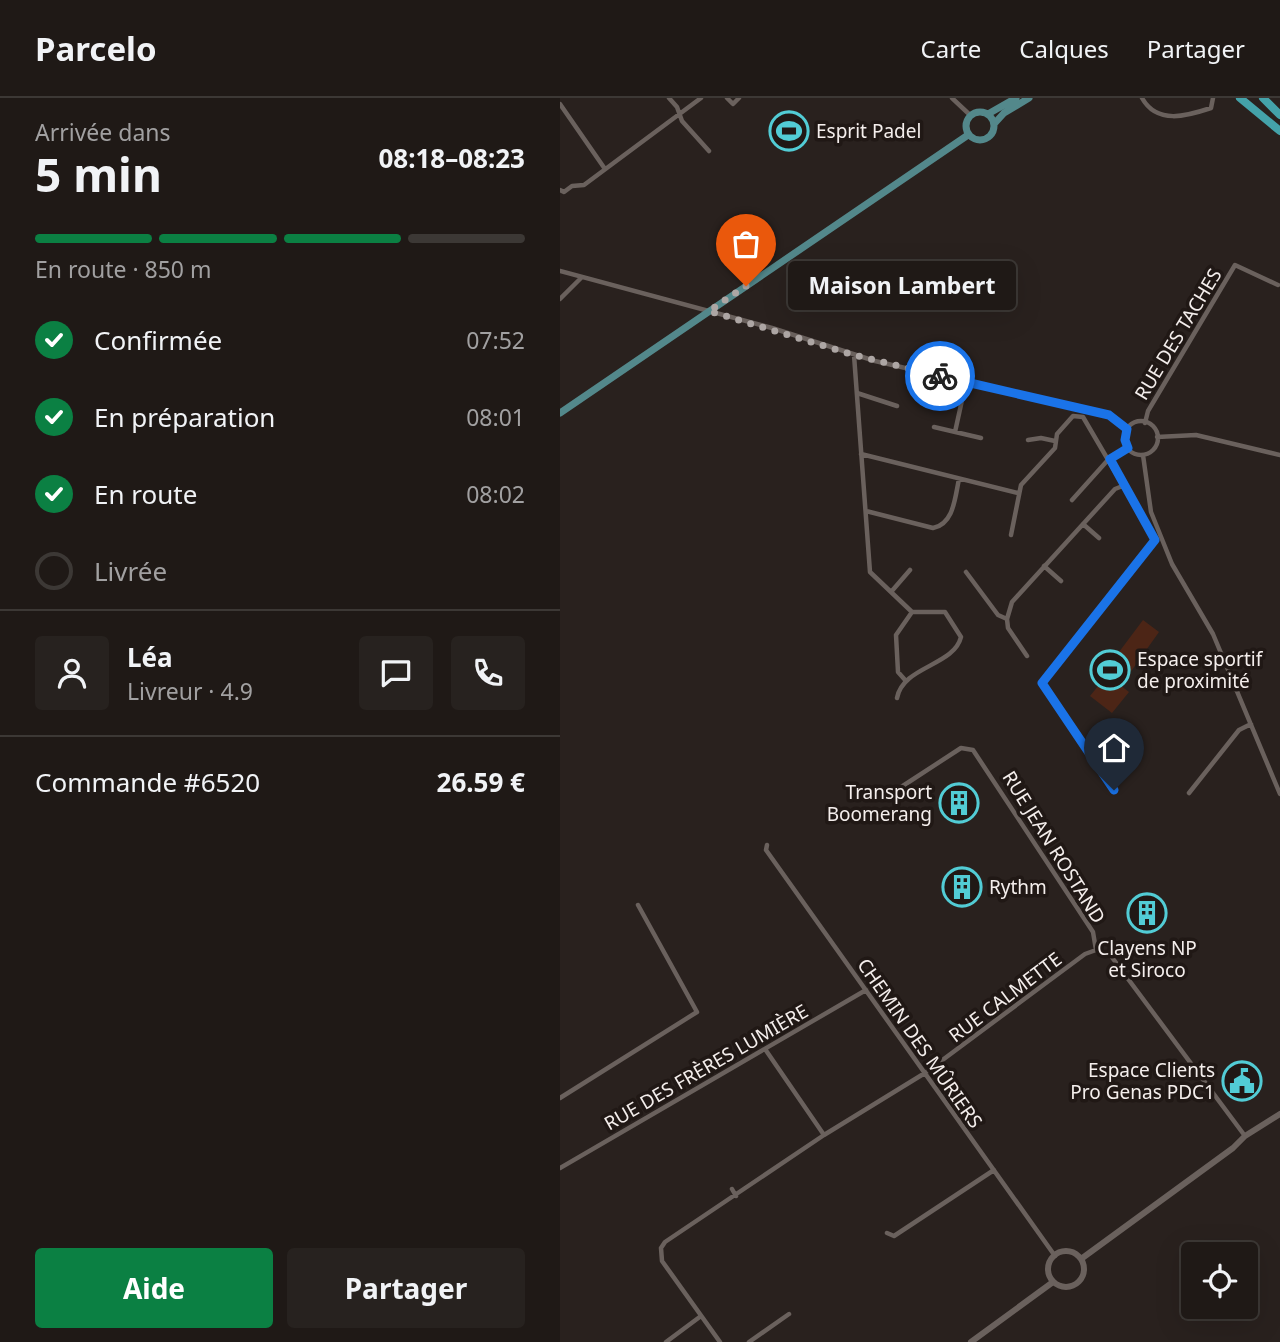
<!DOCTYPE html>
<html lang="fr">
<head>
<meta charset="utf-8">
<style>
	:root { --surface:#1f1916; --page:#27221f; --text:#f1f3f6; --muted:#a1a0a1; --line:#3c3835; --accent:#0b8043 }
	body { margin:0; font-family:"Noto Sans",sans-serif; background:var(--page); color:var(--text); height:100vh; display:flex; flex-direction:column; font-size:26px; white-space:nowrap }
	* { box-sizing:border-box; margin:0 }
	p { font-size:23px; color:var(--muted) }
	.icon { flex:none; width:38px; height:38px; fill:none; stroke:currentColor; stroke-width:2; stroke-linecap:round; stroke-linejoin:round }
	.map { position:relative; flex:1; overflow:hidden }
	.panel { display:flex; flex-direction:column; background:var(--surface); width:560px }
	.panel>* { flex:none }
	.controls { position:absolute; left:621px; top:1144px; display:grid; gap:14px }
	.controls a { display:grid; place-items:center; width:77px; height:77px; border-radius:7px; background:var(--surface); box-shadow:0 7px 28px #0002,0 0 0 2px var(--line); font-size:35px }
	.pin { position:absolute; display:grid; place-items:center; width:60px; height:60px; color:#fff; margin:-72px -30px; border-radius:50% 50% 50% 0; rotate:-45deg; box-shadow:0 0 7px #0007 }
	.pin .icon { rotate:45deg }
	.courier { position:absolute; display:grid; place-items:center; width:70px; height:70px; margin:-35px; border:5px solid #1a73e8; border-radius:50%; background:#fff; color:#222; box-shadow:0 2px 9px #0007 }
	.bubble { position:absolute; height:49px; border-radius:7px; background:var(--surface); box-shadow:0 7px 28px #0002,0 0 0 2px var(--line); font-size:23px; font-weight:700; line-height:49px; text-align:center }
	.headline em { font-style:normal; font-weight:700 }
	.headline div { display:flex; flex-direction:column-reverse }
	.headline { display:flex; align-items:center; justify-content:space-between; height:119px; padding:0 35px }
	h1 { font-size:46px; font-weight:700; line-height:52px }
	.bar { display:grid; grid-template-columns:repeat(4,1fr); gap:10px 7px; align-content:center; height:84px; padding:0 35px }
	.bar i { height:9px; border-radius:5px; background:var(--line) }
	.bar .current { background:var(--accent) }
	.bar p { grid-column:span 4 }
	.line { display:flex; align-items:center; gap:18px; padding:0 35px; border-top:2px solid var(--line) }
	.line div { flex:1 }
	.round { display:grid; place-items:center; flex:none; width:74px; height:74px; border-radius:7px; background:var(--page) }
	ol { padding:0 35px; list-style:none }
	li { display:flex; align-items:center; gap:21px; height:77px }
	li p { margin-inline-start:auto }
	li .icon { padding:7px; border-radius:50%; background:var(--accent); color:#fff; stroke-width:4 }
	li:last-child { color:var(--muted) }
	li i { width:38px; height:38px; border:4px solid var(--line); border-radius:50% }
	.primary-button { display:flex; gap:14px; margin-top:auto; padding:14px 35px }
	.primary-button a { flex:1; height:80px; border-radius:7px; background:var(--accent); color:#fff; font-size:28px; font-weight:700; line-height:80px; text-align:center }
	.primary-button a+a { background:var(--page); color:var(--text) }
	header { display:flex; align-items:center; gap:42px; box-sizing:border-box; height:98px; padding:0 35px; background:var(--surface); border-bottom:2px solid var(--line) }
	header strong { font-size:33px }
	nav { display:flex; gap:38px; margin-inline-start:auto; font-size:24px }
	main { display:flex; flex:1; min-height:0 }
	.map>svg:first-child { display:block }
	.green { fill:#4c2516 }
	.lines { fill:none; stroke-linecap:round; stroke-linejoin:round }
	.street { stroke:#6a615d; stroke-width:4.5 }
	.secondary { stroke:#6a615d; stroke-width:6 }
	.primary { stroke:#53888b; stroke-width:7 }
	.highway { stroke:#44a2a9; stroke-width:8 }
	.done { stroke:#ada6a4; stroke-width:7; stroke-dasharray:0 12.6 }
	.route { stroke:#1a73e8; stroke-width:9 }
	.labels { text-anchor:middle; stroke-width:7; stroke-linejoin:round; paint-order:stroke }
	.poi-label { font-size:19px; fill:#f4eeec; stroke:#201815; text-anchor:start }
	.street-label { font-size:19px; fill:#f4eeec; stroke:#201815 }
</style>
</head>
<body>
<header>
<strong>Parcelo</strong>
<nav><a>Carte</a><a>Calques</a><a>Partager</a></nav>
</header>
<main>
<section class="panel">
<div class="headline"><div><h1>5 min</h1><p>Arrivée dans</p></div><em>08:18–08:23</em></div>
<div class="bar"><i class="current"></i><i class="current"></i><i class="current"></i><i></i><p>En route · 850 m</p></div>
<ol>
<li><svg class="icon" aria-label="check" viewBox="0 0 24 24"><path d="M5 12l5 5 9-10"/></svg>Confirmée<p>07:52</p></li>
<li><svg class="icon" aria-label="check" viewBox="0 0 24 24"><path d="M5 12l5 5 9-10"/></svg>En préparation<p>08:01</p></li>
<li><svg class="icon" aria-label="check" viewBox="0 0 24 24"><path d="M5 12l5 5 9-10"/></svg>En route<p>08:02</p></li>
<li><i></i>Livrée</li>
</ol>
<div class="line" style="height:126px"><a class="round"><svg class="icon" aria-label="person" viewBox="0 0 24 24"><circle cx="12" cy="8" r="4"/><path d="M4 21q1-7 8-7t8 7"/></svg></a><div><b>Léa</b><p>Livreur · 4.9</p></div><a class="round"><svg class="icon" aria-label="chat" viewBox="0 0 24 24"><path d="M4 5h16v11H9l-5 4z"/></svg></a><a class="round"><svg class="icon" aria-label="phone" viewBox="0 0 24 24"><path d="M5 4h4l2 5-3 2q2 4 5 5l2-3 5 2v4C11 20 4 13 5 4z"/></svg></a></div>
<div class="line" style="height:91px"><div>Commande #6520</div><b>26.59 €</b></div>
<div class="primary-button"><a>Aide</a><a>Partager</a></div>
</section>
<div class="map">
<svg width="720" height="1244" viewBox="0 0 720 1244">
	<rect width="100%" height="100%" fill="#29211e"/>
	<!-- green -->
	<path class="green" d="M583,522L599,534L567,579L550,566Z
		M547,577L569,594L552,615L530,598Z"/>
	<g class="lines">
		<!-- street -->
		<path class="street" d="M109,0L117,9L122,23L149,53
			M167,0L173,6L179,0
			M392,0L410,17
			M582,0C597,27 627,18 651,10L653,0
			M0,6L45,71
			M0,92L4,94L12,88L24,87L141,0
			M0,173L212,230L315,263L549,317L567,331
			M0,201L21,180
			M294,257L310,474L352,514L336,537L338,574L346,583
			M297,295L337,308
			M564 340a17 17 0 1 1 34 0a17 17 0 1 1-34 0Z
			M585,325L588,313L675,167L718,187
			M374,329L421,340
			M395,334L406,284
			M597,339L636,337L720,357
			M468,342L481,340L495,343
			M301,356L458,395
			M583,357L591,414L612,466L653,536L720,696
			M512,402L547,363L568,350
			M306,413L373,430C394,426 395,399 399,381
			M523,426L539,440
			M451,437L461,387L495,350L497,336L513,318L523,319L595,442L482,585L554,692
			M484,468L501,483
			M406,474L438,517L447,521L448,530L467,558
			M331,494L350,472
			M447,521L452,504L555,391L565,387
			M337,600C343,568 394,568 401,539L385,514H352
			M629,695L679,632L691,626
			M335,702V693L401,650L413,652L533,834L536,852
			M207,747L206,752L495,1158
			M536,852L551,858L685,1038
			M205,951L264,1037
			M0,1000L137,914L78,807
			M0,1070L306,892
			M172,1091L176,1098
			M327,1135L334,1138L434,1072
			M106,1244L141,1218
			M160,1244L102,1163L101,1150L105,1144L264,1037L365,975L525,856L536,852
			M189,1244L229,1216"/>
		<!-- secondary -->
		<path class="secondary" d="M488 1171a18 18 0 1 1 36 0a18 18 0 1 1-36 0Z
			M521,1161L673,1050L685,1038L720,1016
			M411,1244L493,1184"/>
		<!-- primary -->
		<path class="primary" d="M406 28a14 14 0 1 1 28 0a14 14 0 1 1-28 0Z
			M428,16L456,0
			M434,26L444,15L469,0
			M0,315L408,37"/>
		<!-- highway -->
		<path class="highway" d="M680,0L720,33
			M703,0L720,17"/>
	</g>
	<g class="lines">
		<!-- done -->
		<path class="done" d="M186,188L149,213L294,257L380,278"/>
		<!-- route -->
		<path class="route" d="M380,278L549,317L567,331L565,342L568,350L550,361L595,442L482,585L554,692"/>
	</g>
	<!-- icons -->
	<defs>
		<g id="stadium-ring" transform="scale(2.0125)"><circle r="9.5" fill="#201815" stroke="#52ccd5" stroke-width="1.5"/><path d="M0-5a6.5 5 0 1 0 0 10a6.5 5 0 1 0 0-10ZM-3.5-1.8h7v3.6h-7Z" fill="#52ccd5"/></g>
		<g id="building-ring" transform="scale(2.0125)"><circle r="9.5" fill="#201815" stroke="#52ccd5" stroke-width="1.5"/><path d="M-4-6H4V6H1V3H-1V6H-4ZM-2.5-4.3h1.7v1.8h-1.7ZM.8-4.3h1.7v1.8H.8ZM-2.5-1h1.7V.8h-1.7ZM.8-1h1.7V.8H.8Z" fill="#52ccd5"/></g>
		<g id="civic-ring" transform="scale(2.0125)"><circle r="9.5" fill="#201815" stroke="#52ccd5" stroke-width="1.5"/><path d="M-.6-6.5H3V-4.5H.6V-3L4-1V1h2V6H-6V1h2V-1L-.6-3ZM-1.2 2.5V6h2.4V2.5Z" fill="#52ccd5"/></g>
	</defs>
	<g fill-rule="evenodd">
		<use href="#stadium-ring" x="229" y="33"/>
		<use href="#stadium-ring" x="550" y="572"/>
		<use href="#building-ring" x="399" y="705"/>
		<use href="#building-ring" x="402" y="789"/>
		<use href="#building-ring" x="587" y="815"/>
		<use href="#civic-ring" x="682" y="983"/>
	</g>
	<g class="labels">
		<!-- poi labels -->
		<g class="poi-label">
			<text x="256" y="40">Esprit Padel</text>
			<text x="577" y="568">Espace sportif<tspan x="577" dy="22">de proximité</tspan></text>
			<text x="372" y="701" text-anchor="end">Transport<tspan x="372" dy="22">Boomerang</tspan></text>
			<text x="429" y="796">Rythm</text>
			<text x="587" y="857" text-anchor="middle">Clayens NP<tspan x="587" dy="22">et Siroco</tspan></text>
			<text x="655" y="979" text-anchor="end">Espace Clients<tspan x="655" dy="22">Pro Genas PDC1</tspan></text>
		</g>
		<!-- street labels -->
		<g class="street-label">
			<text transform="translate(618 236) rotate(-59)" y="7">RUE DES TACHES</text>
			<text transform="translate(494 749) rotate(58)" y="7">RUE JEAN ROSTAND</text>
			<text transform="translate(445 899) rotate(-37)" y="7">RUE CALMETTE</text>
			<text transform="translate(360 945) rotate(55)" y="7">CHEMIN DES MÛRIERS</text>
			<text transform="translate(146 969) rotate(-30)" y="7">RUE DES FRÈRES LUMIÈRE</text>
		</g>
	</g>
</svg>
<div class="controls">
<a><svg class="icon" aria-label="locate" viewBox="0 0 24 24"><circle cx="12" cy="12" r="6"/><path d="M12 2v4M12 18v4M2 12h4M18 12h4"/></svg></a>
</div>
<div class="pin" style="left:186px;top:188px;background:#ea580c"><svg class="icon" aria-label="bag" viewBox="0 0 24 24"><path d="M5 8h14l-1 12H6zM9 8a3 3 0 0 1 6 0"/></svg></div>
<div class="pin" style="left:554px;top:692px;background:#1f2937"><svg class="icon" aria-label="home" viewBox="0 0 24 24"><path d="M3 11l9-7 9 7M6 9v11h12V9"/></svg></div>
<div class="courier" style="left:380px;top:278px"><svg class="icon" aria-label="bike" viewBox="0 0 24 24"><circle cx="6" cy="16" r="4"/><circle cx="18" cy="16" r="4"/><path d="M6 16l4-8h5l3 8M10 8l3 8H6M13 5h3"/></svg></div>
<div class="bubble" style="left:228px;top:163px;width:228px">Maison Lambert</div>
</div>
</main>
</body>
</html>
